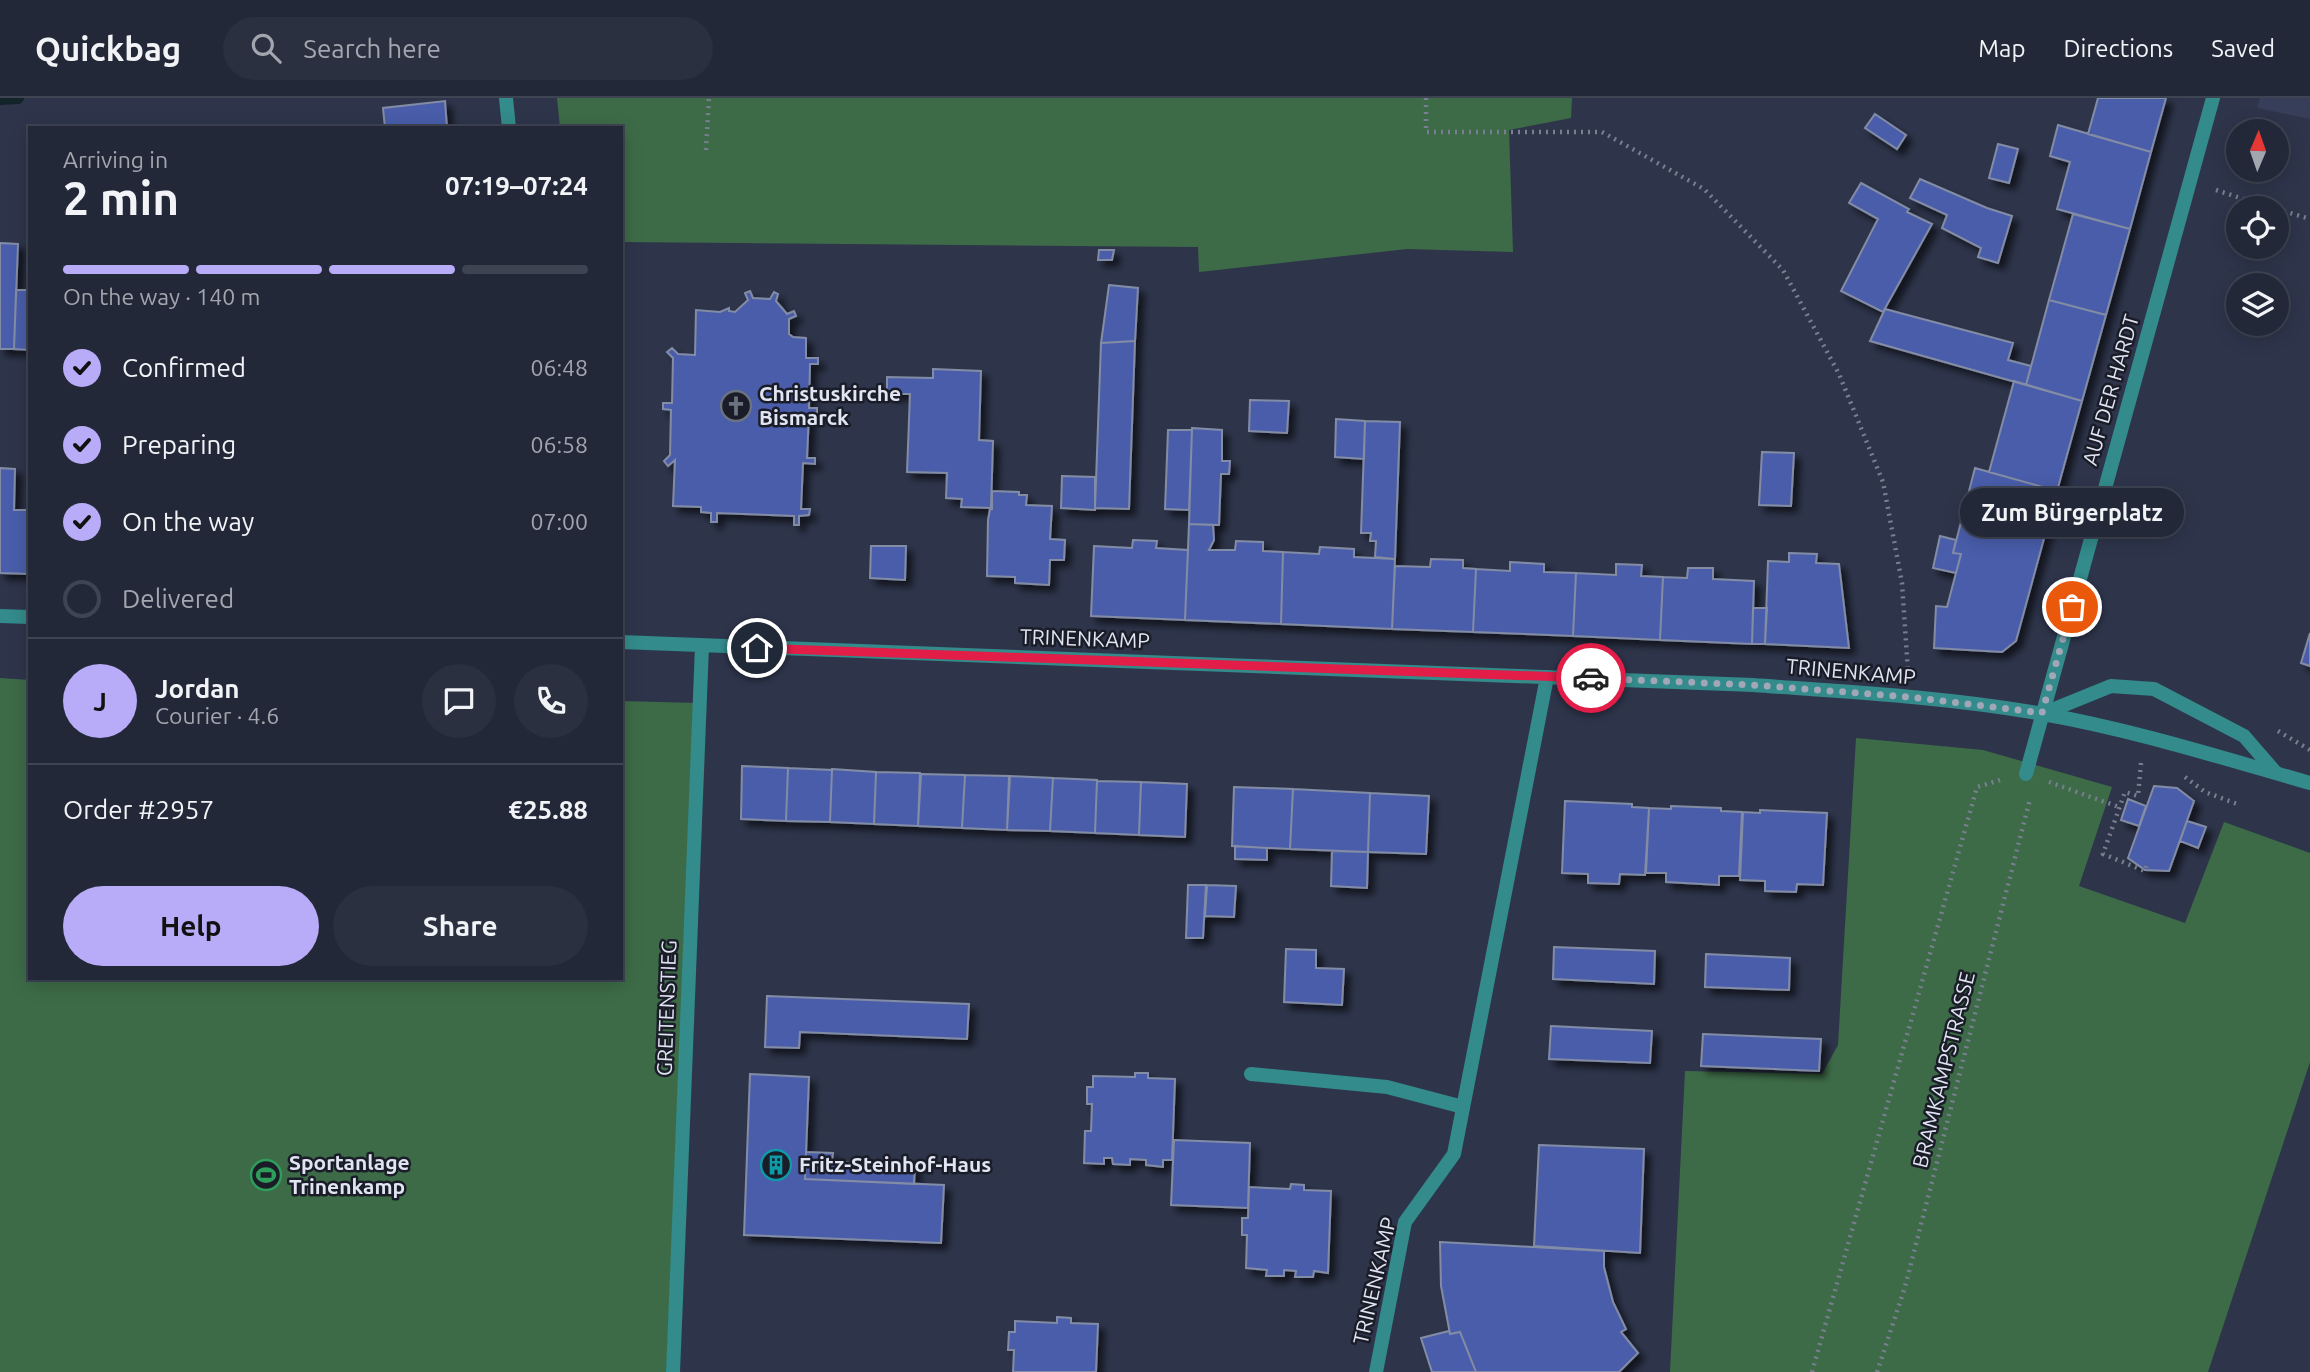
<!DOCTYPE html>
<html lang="en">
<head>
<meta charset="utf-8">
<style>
	:root { --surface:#222838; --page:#2a3040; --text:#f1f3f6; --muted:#a2a6ae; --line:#3f4453; --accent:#b8abf7 }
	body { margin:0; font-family:Ubuntu,sans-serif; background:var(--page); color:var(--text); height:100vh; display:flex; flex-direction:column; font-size:26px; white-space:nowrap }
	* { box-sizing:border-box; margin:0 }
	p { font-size:23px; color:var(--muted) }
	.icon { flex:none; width:38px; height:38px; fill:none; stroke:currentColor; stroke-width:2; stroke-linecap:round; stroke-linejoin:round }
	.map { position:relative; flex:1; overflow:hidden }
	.details { position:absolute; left:28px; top:28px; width:595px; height:854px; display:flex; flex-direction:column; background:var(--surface); border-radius:0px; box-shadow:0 4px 18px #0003,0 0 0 2px var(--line) }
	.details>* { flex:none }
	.needle { width:46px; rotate:2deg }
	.buttons { position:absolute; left:2226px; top:21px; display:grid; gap:14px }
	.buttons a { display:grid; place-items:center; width:63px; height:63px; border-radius:50%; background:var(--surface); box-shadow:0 4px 18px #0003,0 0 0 2px var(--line); font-size:35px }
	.pin { position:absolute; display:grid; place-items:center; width:60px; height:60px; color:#fff; margin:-30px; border:4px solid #fff; border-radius:50%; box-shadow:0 2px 7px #0007 }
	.courier { position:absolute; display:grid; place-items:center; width:70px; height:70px; margin:-35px; border:5px solid #e11d48; border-radius:50%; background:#fff; color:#222; box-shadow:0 2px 9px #0007 }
	.bubble { position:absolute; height:49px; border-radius:24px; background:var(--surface); box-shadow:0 4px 18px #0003,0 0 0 2px var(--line); font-size:23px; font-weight:700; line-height:49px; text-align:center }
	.summary em { font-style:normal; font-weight:700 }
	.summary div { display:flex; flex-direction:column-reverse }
	.summary { display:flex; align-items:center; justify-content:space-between; height:119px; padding:0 35px }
	h1 { font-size:46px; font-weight:700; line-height:52px }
	.bar { display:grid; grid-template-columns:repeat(4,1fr); gap:10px 7px; align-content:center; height:84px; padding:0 35px }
	.bar i { height:9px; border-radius:5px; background:var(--line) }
	.bar .on { background:var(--accent) }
	.bar p { grid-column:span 4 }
	.line { display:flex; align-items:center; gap:18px; padding:0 35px; border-top:2px solid var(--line) }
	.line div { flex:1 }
	.round { display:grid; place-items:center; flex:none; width:74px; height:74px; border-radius:37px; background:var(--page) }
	ol { padding:0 35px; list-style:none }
	li { display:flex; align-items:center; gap:21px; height:77px }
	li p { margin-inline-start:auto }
	li .icon { padding:7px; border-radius:50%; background:var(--accent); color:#111; stroke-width:4 }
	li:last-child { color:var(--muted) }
	li i { width:38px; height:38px; border:4px solid var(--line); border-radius:50% }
	.action { display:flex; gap:14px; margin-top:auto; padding:14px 35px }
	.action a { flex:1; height:80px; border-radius:42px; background:var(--accent); color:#111; font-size:28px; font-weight:700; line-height:80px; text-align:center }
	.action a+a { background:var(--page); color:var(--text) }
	header { display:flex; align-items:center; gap:42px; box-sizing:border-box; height:98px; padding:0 35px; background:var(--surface); border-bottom:2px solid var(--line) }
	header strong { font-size:33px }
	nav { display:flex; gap:38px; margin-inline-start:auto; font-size:24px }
	.search { width:490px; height:63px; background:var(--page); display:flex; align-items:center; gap:18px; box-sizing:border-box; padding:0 24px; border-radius:38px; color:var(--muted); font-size:26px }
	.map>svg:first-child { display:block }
	.built { fill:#363e5a }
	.green { fill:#3d6b47 }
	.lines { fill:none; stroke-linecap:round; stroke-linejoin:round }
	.stream { stroke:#122428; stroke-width:12 }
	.building { fill:#4a5daa; stroke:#838ca5; stroke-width:2; filter:url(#shadow) }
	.path { stroke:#797e91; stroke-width:4.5; stroke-dasharray:2 5; stroke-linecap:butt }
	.service { stroke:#338b8b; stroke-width:14 }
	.minor { stroke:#338b8b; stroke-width:14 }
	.done { stroke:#a2a7b8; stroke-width:7; stroke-dasharray:0 12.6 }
	.route { stroke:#e11d48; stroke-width:9 }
	.labels { text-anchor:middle; stroke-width:5; stroke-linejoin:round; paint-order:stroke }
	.street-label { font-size:21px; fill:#e0e4f3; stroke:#1a1d27 }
	.poi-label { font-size:21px; font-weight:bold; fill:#e0e4f3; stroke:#1a1d27; text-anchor:start }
</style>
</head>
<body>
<header>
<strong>Quickbag</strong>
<div class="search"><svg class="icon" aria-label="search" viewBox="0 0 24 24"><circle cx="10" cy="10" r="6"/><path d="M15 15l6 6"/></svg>Search here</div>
<nav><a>Map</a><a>Directions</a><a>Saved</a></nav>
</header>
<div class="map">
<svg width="2310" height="1274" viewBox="0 0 2310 1274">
	<defs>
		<filter id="shadow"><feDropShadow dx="6" dy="6" stdDeviation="3.5" flood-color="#0009"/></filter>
	</defs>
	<rect width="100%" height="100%" fill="#2e354b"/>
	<!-- built -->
	<path class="built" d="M2260,0H2310V21L2257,10Z"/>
	<!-- green -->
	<path class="green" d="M557,0H1572L1571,20L1509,32L1513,154L1407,151L1199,174L1198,149L621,144V30H560Z
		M0,580L30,582V880H621V603L696,605L677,1274H0Z
		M1856,640L1983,652L2112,689L2079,788L2185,825L2224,724L2310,755V964L2208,1274H1670L1685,973L1822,976L1838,947Z"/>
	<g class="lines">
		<!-- stream -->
		<path class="stream" d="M0,1L18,0"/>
	</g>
	<!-- building -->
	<path class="building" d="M2098,0H2166L2151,54L2088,36Z
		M445,3L447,30H385L383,10Z
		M1875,16L1906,37L1897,51L1865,30Z
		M2058,27L2151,54L2130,131L2057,111L2070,64L2050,58Z
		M1998,46L2018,51L2009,85L1989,80Z
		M1920,81L1987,110L2012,118L1998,165L1978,159L1981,150L1942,130L1947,117L1910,100Z
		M1861,85L1909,111L1907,114L1932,126L1883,214L1841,193L1878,121L1849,105Z
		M2073,116L2130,131L2106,217L2049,202Z
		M0,145L18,146L14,251H0Z
		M1099,152H1114L1112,162H1098Z
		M1109,187L1138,190L1135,243L1101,245Z
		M16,192H30V252L14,251Z
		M750,193L753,200L770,201L774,194L778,196L776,203L787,216L794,213L796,218L789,221V236L793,239L806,240V260H818V266H810L809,310H817V316H809L807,360H815V366L803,365L801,411H810L809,417L799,418V427H794V418L717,415V424H711V415L701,414V409L673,408L675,362L668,368L664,363L670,357L671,312L663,311V305H672L673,260L667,254L672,250L678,256L695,257L696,212L720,214L729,210V213L735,214L748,202L745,195Z
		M2049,202L2106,217L2082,303L2026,287Z
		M1885,211L2013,245L2008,262L2031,268L2026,287L1870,243Z
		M1135,243L1129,411L1095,410L1101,245Z
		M933,271L981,273L979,342L993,343L991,410L961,409L962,401L946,400L947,375L907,374L910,296H887V279L933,280Z
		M2014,283L2082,303L2057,393L1989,374Z
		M1250,302L1289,303L1287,335L1249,333Z
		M1336,321L1365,323L1364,361L1335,359Z
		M1365,323L1400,324L1395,461L1375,459L1376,443H1370L1371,435H1361Z
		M1192,330L1222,332V363H1230L1229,376H1221L1219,427L1189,426Z
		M1168,332H1192L1189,412L1165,411Z
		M1762,354L1794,355L1791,408L1759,407Z
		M0,370L15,371L14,412H30V476L0,475Z
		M1975,370L2057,393L2016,543L2002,554L1934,550L1936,508L1947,509L1961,456L1953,455Z
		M1062,378L1095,379V412L1061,410Z
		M992,393L1019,394V397H1027L1026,407L1052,408L1050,441L1065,442L1064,462H1050L1049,487L1015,485V479L987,478L988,422L990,411H992Z
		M1189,426L1213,427L1214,442L1209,452H1235L1236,443L1263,444V453L1283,454L1281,526L1185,522Z
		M1940,438L1956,442L1953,455L1961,456L1956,475L1933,470Z
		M1133,442L1157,443L1156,450L1188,452L1185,522L1091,518L1094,448L1132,450Z
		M871,448H906L905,482L870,480Z
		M1320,449L1354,451V459L1395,461L1392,531L1281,526L1283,454L1319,456Z
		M1789,455L1817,456L1816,465L1839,466L1849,550L1765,546L1768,463L1789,464Z
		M1431,461L1463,462V470L1476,471L1473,534L1392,531L1395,468L1430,469Z
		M1510,464L1544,466V474L1576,475L1573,538L1473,534L1476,471L1510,473Z
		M1616,466L1642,467L1641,478L1663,479L1660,542L1573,538L1576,475L1616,477Z
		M1688,470H1713V481L1754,483L1752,546L1660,542L1663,479L1687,480Z
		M1753,510H1767L1765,546H1752Z
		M2310,535V568L2301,565Z
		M742,668L788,670L786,723L741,721Z
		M788,670L832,672L830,724L786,723Z
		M832,671L876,674L874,726L830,724Z
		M876,674L920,675L918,728L874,726Z
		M921,676L965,677L962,730L918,728Z
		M965,677L1009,678L1007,732L962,730Z
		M1010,678L1053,680L1050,733L1007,732Z
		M1053,680L1097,682L1095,735L1050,733Z
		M1097,683L1141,684L1139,737L1095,735Z
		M1141,684L1187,686L1185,739L1139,737Z
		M2154,688L2177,690L2194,703L2169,773L2145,772L2128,760Z
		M1234,689L1293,691L1290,751L1232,748Z
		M1293,691L1370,695L1368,754L1290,751Z
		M1370,695L1429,698L1426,756L1368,754Z
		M2128,701L2146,708L2139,728L2121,722Z
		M1565,703L1632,706V709L1649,710L1645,777L1620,776L1619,786L1588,785V776L1562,775Z
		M1671,708L1721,710V713L1742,714L1739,778H1719V787L1666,784V775H1646L1649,710L1671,711Z
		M1760,712L1827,715L1823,787L1797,786L1796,794L1765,793V783L1740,782L1743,714L1760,715Z
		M2187,723L2206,729L2198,750L2180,743Z
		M1235,748L1267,750V762L1235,761Z
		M1332,753L1368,754L1367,790L1331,788Z
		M1188,787H1206L1203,840H1186Z
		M1207,787L1236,788L1234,819L1205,818Z
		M1554,849L1655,853L1654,886L1553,881Z
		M1286,851L1316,852V870L1344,871L1342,907L1284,904Z
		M1706,856L1790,860L1789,892L1705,889Z
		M767,898L969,906L967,941L800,934L799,950L765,949Z
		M1551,928L1652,933L1650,965L1549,961Z
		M1703,936L1821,941L1819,973L1701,968Z
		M1135,975H1148V980L1175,981L1172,1062H1163V1069L1146,1067V1062L1130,1061V1067L1113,1066L1112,1060H1104V1066L1084,1065L1085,1033H1091L1092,1006H1087V989H1093V978L1135,979Z
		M750,976L809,979L805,1081L944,1087L941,1145L744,1137Z
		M1174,1042L1250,1045L1248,1110L1171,1107Z
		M1539,1047L1644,1051L1640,1155L1534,1148Z
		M806,1054L833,1055L832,1064L915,1068L914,1086L805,1081Z
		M1291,1086L1304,1087V1092L1331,1093L1328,1175L1314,1173L1313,1179H1295L1296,1173L1284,1172V1178H1266L1267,1172L1246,1170L1247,1137H1242V1120H1248L1249,1089L1290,1091Z
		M1440,1144L1604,1153V1169L1613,1204L1626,1231L1621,1234L1638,1255L1619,1274H1476L1460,1234L1450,1236L1441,1188Z
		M1057,1219L1071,1220V1225L1098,1226L1096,1274H1013L1014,1252H1008L1009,1234H1015V1223L1057,1225Z
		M1449,1233L1450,1236L1460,1234L1476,1274H1432L1421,1240Z"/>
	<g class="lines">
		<!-- path -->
		<path class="path" d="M1426,0V34H1602L1704,91L1783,172L1839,276L1883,384L1902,485L1908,574
			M706,52L709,0
			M2216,92L2271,110
			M2277,111L2310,121
			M2278,633L2310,652
			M2141,665L2138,698L2125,694L2103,756L2145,773L2147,766
			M2185,679L2205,694L2240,707
			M2049,684L2119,709
			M1812,1274L1977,689L2000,682
			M1877,1274L1905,1189L2030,701"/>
		<!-- service -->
		<path class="service" d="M2042,616L2111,588L2154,591L2244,638L2276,675
			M1251,976L1387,989L1463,1009
			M673,1274L676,1201"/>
		<!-- minor -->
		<path class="minor" d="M506,0L509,30
			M0,518L30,519
			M621,544L1753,587C1849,594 1947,599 2043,616C2134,632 2222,660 2310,685
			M2026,676L2213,0
			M676,1201L702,548
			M1376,1274L1405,1124L1454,1056L1547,579"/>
	</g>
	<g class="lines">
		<!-- done -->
		<path class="done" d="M1591,580L1753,587L1910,599L2042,615L2072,509"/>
		<!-- route -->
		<path class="route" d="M757,550L1591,580"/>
	</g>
	<!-- icons -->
	<defs>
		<g id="church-ring" transform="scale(1.575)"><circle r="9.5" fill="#1a1d27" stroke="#6b7280" stroke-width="1.5"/><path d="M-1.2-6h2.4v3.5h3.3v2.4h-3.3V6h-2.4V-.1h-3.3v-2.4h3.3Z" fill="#6b7280"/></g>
		<g id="building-ring" transform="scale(1.575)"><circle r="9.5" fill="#1a1d27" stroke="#0f9aa8" stroke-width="1.5"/><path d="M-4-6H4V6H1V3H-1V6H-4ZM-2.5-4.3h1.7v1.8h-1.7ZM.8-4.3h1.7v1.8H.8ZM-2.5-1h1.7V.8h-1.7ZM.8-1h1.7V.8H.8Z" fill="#0f9aa8"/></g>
		<g id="stadium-ring" transform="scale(1.575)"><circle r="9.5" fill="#1a1d27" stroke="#2e9e5b" stroke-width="1.5"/><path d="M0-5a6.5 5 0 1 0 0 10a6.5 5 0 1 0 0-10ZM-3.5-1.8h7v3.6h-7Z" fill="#2e9e5b"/></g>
	</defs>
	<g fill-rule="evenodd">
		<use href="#church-ring" x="736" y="308"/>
		<use href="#building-ring" x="776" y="1067"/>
		<use href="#stadium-ring" x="266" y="1077"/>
	</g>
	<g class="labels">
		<!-- street labels -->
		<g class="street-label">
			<text transform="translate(2111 292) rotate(-74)" y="7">AUF DER HARDT</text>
			<text transform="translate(1085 541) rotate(2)" y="7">TRINENKAMP</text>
			<text transform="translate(1851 574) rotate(5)" y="7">TRINENKAMP</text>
			<text transform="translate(667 910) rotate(-88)" y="7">GREITENSTIEG</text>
			<text transform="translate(1944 972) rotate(-76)" y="7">BRAMKAMPSTRASSE</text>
			<text transform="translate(1375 1183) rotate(-77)" y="7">TRINENKAMP</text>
		</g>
		<!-- poi labels -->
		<g class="poi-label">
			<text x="759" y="303">Christuskirche<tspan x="759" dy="24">Bismarck</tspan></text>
			<text x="289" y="1072">Sportanlage<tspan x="289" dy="24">Trinenkamp</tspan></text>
			<text x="799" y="1074">Fritz-Steinhof-Haus</text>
		</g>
	</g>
</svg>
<div class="buttons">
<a><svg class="needle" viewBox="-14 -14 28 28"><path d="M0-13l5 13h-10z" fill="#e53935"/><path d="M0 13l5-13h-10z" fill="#a2a6ae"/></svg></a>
<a><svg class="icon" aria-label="locate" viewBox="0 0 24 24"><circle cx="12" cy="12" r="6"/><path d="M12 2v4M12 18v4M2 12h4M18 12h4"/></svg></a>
<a><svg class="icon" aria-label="layers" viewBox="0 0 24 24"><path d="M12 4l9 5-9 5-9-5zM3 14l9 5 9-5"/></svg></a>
</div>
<div class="pin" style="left:2072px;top:509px;background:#ea580c"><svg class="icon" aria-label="bag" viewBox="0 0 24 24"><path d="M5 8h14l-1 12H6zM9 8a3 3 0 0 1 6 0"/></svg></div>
<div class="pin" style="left:757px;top:550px;background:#1f2937"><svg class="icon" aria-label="home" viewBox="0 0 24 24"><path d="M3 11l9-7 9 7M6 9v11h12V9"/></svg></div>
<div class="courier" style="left:1591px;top:580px"><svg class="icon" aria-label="car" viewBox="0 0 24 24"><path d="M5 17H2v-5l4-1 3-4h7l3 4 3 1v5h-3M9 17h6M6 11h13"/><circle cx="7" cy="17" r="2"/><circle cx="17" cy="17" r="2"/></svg></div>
<div class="bubble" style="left:1960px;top:390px;width:224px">Zum Bürgerplatz</div>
<section class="details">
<div class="summary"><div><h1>2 min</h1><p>Arriving in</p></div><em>07:19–07:24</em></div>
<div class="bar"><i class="on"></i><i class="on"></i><i class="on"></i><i></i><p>On the way · 140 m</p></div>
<ol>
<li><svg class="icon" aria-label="check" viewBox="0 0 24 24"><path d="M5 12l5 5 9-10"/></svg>Confirmed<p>06:48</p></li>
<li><svg class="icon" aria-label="check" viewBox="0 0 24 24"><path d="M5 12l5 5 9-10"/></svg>Preparing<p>06:58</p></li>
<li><svg class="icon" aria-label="check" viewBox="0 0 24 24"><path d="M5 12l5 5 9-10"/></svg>On the way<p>07:00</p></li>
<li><i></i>Delivered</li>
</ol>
<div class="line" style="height:126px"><b class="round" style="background:var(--accent);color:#111">J</b><div><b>Jordan</b><p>Courier · 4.6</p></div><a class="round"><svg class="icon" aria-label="chat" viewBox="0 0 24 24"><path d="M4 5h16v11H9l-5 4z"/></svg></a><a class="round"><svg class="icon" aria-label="phone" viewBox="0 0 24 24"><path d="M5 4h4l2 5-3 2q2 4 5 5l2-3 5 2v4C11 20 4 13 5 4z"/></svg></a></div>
<div class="line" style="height:91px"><div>Order #2957</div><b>€25.88</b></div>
<div class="action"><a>Help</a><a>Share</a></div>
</section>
</div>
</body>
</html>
